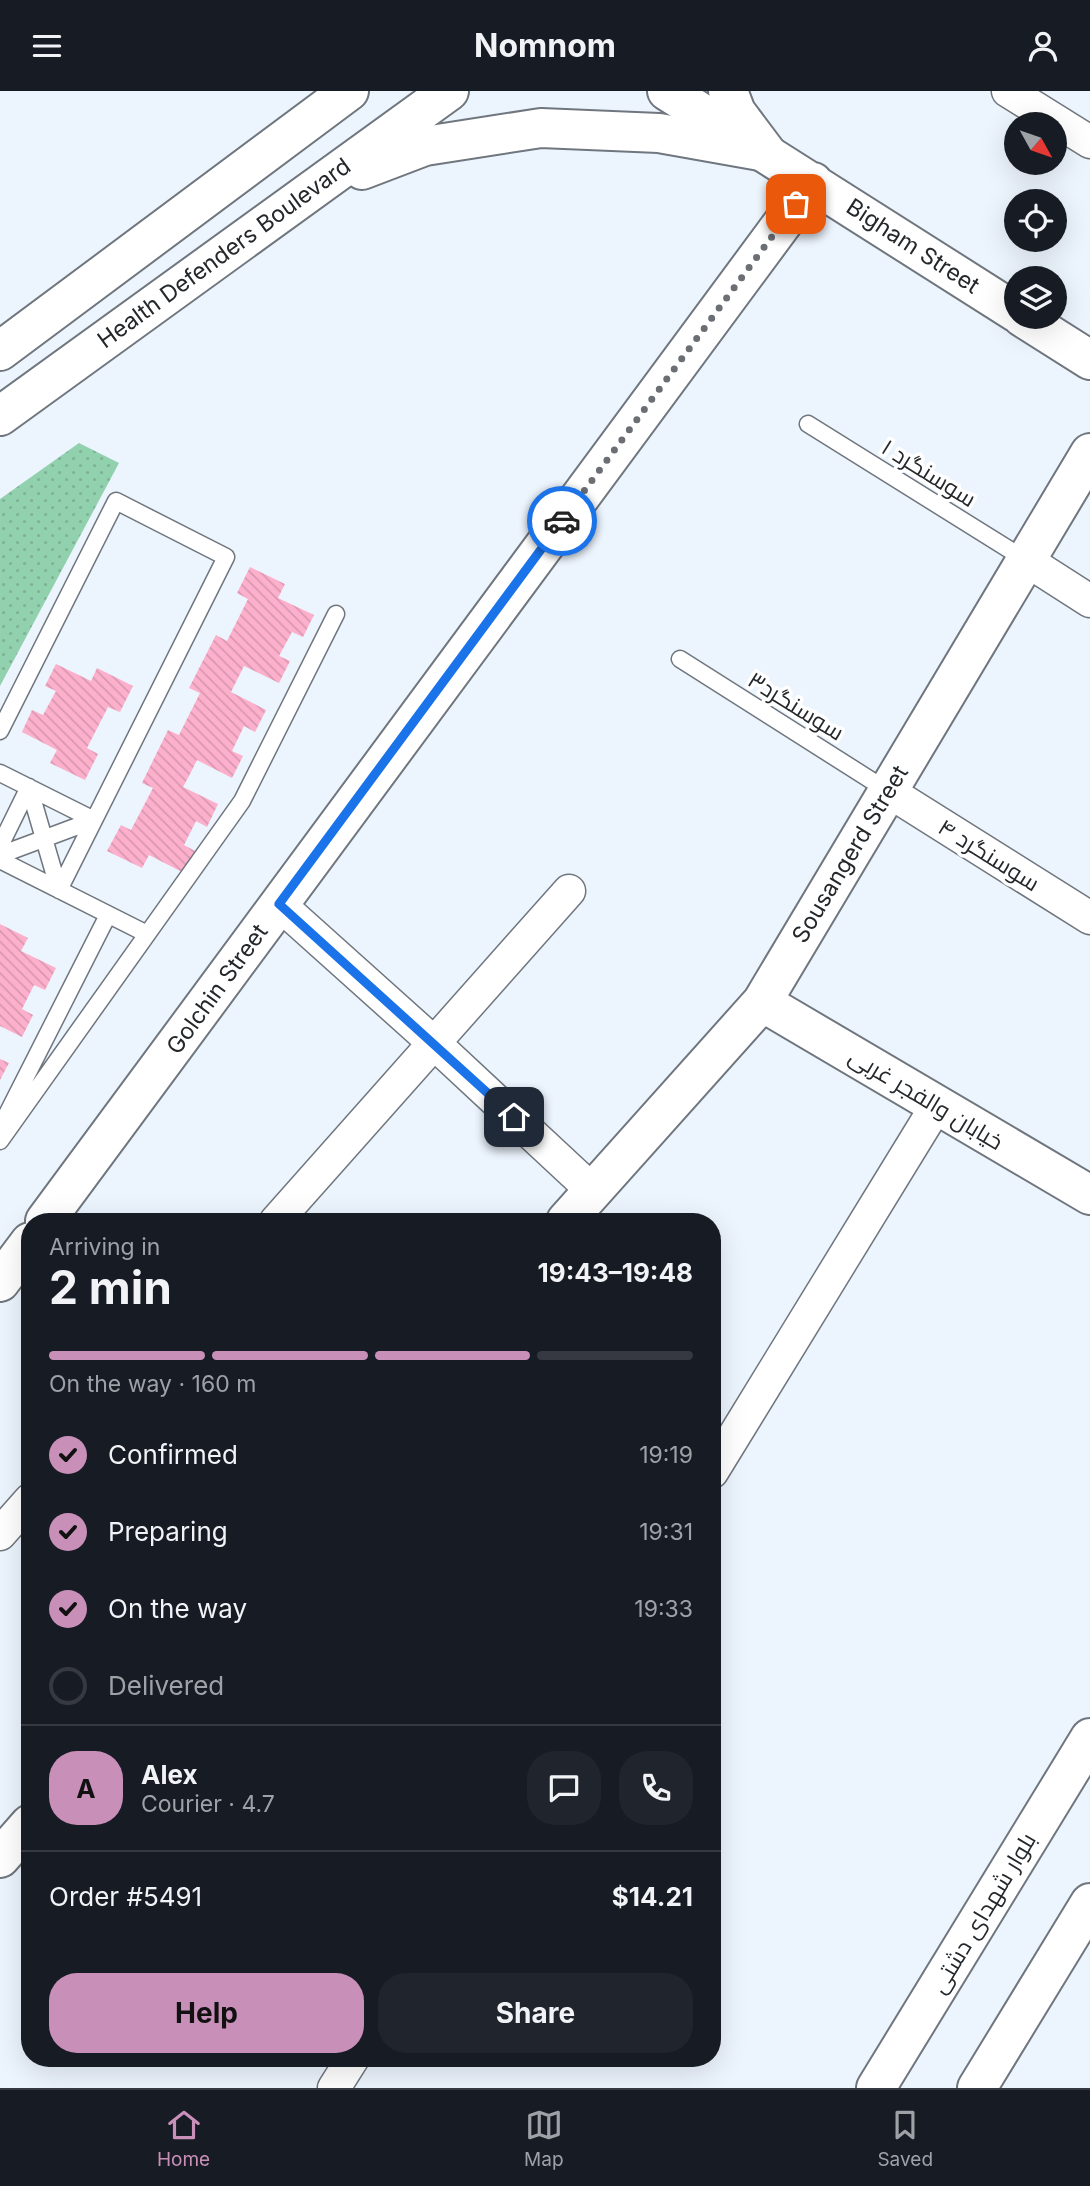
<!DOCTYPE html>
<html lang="en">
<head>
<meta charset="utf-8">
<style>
	:root { --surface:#171b24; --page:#20242c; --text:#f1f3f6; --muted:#9ea1a6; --line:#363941; --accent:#c88fb8 }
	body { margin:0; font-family:Inter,Cairo,sans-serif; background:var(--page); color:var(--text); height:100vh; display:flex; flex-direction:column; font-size:26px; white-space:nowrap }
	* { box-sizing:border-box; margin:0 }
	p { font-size:23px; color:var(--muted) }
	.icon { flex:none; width:38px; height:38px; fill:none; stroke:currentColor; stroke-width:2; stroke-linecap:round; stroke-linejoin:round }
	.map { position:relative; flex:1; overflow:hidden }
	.side { position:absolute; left:21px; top:1122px; width:700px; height:854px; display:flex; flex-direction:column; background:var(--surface); border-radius:28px; box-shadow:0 7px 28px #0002 }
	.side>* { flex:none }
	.needle { width:46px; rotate:130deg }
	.fabs { position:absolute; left:1004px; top:21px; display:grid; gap:14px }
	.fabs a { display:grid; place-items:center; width:63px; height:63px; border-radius:50%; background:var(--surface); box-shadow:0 7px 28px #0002; font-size:35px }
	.pin { position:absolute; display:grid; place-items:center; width:60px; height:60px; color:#fff; margin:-30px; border-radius:14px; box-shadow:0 4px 10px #0006 }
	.courier { position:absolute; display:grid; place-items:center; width:70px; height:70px; margin:-35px; border:5px solid #1a73e8; border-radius:50%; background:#fff; color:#222; box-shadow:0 2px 9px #0007 }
	.overview em { font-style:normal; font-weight:700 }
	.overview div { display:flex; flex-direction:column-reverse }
	.overview { display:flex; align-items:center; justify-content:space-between; height:119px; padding:0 28px }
	h1 { font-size:46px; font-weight:700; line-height:52px }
	.bar { display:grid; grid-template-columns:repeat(4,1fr); gap:10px 7px; align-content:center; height:84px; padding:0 28px }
	.bar i { height:9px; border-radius:5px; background:var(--line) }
	.bar .selected { background:var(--accent) }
	.bar p { grid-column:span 4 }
	.line { display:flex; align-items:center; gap:18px; padding:0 28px; border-top:2px solid var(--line) }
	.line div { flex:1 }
	.round { display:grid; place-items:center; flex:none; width:74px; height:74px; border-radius:28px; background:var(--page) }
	ol { padding:0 28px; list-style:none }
	li { display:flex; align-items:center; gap:21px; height:77px }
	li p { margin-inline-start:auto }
	li .icon { padding:7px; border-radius:50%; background:var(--accent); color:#111; stroke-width:4 }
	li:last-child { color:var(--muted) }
	li i { width:38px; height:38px; border:4px solid var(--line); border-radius:50% }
	.cta { display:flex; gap:14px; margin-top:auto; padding:14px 28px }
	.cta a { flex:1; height:80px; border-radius:28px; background:var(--accent); color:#111; font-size:28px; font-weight:700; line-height:80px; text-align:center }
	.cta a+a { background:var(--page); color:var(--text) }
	header { display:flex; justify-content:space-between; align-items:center; height:91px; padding:0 28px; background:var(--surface); font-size:32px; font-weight:700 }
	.dock { display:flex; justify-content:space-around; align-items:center; height:98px; border-top:2px solid var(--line); background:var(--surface); font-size:19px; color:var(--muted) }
	.dock a { display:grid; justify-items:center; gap:4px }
	.dock .selected { color:var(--accent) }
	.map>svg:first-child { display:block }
	.park { fill:url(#park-dots) }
	.building { fill:url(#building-back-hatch) }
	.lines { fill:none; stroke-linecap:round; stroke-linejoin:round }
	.lane-casing { stroke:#6f767e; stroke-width:19 }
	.street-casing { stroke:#6f767e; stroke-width:35 }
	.secondary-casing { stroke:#6f767e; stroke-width:42 }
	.primary-casing { stroke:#6f767e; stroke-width:42 }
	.lane { stroke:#fff; stroke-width:16 }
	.street { stroke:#fff; stroke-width:32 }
	.secondary { stroke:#fff; stroke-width:38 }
	.primary { stroke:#fff; stroke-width:38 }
	.done { stroke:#6b6f74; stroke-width:7; stroke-dasharray:0 12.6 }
	.route { stroke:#1a73e8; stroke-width:9 }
	.labels { text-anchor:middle; stroke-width:7; stroke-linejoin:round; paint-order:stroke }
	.street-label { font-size:23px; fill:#25282b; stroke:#fff }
</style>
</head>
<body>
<header><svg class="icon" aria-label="menu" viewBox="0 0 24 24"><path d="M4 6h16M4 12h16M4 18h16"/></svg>Nomnom<svg class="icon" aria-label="person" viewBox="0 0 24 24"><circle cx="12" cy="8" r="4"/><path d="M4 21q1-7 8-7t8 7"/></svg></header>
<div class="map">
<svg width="1090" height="1997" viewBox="0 0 1090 1997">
	<defs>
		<pattern id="park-dots" width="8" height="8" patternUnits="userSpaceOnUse" patternTransform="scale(1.75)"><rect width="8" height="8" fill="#92d1ae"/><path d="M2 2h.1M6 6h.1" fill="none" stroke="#7eb396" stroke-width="1.8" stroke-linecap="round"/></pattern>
		<pattern id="building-back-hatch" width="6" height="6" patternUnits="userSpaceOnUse" patternTransform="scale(1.75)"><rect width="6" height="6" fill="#fdb0cc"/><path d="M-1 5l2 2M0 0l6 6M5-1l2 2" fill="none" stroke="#d997af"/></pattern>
	</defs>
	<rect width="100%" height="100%" fill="#ecf4fd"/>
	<!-- park -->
	<path class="park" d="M79,352L119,372L0,595V408Z"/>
	<!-- building -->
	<path class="building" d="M250,476L285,493L278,507L314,524L303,546L292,541L279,565L290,570L279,592L244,575L231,601L266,619L255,641L244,635L232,660L243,665L232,687L197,669L190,683L183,696L218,713L207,736L196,730L184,754L195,760L184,782L149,764L142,777L107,760L121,734L131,739L153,697L142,692L168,639L179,644L200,602L189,597L216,544L227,550L248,508L237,502Z
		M56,573L91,590L97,577L133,595L120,621L108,616L87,657L98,663L85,689L50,672L57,659L22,641L32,619L43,624L56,600L45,595Z
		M0,833L28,847L21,860L56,877L45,899L34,894L22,918L33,924L22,946L0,935Z
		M0,968L9,972L0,989Z"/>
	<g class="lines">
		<!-- lane casing -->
		<g class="lane-casing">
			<path id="lane" d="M808,333L1026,469
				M680,568L888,700
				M0,640L116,410L226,466L59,799
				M0,682L94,729
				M29,696L59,799
				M0,755L29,696
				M0,764L94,729
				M0,769L147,843
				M3,1031L108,824
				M0,1050L242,710L336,523"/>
		</g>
		<!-- street casing -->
		<g class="street-casing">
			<path id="street" d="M1008,0L1090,51
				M1026,469L1090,510
				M888,700L1090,827
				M279,813L434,952L593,1100
				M276,1130L569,800
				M712,1381L937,1014
				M0,1443L30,1409
				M334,1997L353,1967"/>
		</g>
		<!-- secondary casing -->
		<g class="secondary-casing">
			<path id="secondary" d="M667,0L1017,222
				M1022,226L1090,269
				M762,911L1090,1104
				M45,1130L813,91
				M566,1130L762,911L1090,362
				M0,1191L30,1151
				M0,1767L30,1733
				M876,1997L1090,1647
				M977,1997L1090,1812"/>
		</g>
		<!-- primary casing -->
		<g class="primary-casing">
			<path id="primary" d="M728,0L736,21L766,61
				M362,79L425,55L541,37L659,42L766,61
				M0,260L349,0
				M0,325L449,0"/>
		</g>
		<!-- lane -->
		<use href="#lane" class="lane"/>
		<!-- street -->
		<use href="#street" class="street"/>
		<!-- secondary -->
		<use href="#secondary" class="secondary"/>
		<!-- primary -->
		<use href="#primary" class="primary"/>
	</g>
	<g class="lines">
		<!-- done -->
		<path class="done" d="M562,430L796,113"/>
		<!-- route -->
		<path class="route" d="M514,1026L279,813L562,430"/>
	</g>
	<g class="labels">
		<!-- street labels -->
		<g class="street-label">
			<text transform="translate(913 155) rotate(33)" y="8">Bigham Street</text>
			<text transform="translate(224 162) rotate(-36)" y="8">Health Defenders Boulevard</text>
			<text transform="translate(929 382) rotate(32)" y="8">سوسنگرد ۱</text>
			<text transform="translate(796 615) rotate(32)" y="8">سوسنگرد۳</text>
			<text transform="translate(850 763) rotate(-59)" y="8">Sousangerd Street</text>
			<text transform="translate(989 764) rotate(32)" y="8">سوسنگرد ۴</text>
			<text transform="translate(217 898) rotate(-54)" y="8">Golchin Street</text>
			<text transform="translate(926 1008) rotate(31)" y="8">خیابان والفجر غربی</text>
			<text transform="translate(983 1822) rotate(-59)" y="8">بلوار شهدای دشتی</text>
		</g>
	</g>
</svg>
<div class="fabs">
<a><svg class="needle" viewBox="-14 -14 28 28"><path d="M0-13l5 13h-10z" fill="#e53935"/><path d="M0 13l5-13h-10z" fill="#9ea1a6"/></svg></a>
<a><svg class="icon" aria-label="locate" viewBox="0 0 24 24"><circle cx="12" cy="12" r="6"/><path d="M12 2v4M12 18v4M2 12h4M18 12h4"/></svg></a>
<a><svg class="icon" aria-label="layers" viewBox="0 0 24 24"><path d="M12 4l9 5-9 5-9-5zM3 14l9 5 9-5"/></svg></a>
</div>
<div class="pin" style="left:796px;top:113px;background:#ea580c"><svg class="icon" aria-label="bag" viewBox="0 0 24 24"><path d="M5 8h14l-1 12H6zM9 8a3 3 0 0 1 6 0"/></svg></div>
<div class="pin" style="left:514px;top:1026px;background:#1f2937"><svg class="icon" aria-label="home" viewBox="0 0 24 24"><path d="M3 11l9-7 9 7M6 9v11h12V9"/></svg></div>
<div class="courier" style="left:562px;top:430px"><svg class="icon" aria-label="car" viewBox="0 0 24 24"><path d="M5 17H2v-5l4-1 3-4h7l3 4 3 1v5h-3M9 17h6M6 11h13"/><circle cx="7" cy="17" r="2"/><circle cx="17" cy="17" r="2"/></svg></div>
<section class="side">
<div class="overview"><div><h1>2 min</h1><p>Arriving in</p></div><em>19:43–19:48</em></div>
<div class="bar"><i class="selected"></i><i class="selected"></i><i class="selected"></i><i></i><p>On the way · 160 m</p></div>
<ol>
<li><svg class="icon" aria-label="check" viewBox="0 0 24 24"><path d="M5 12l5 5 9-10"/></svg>Confirmed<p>19:19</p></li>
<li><svg class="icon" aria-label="check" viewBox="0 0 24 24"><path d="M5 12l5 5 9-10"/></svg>Preparing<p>19:31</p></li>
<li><svg class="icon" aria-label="check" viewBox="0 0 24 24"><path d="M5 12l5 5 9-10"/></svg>On the way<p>19:33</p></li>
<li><i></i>Delivered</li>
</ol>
<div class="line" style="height:126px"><b class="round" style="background:var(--accent);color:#111">A</b><div><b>Alex</b><p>Courier · 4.7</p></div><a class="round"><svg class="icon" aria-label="chat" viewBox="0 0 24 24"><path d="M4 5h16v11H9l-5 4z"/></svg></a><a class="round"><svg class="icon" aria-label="phone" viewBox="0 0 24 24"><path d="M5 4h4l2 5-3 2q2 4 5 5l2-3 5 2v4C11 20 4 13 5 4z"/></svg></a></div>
<div class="line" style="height:91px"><div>Order #5491</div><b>$14.21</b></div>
<div class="cta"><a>Help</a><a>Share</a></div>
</section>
</div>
<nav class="dock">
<a class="selected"><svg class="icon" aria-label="home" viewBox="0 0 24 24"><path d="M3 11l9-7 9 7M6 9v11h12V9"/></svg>Home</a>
<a><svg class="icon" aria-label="map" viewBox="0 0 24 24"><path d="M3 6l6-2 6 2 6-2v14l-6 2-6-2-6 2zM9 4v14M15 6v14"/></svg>Map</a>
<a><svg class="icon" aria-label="saved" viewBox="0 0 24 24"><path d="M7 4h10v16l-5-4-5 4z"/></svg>Saved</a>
</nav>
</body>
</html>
